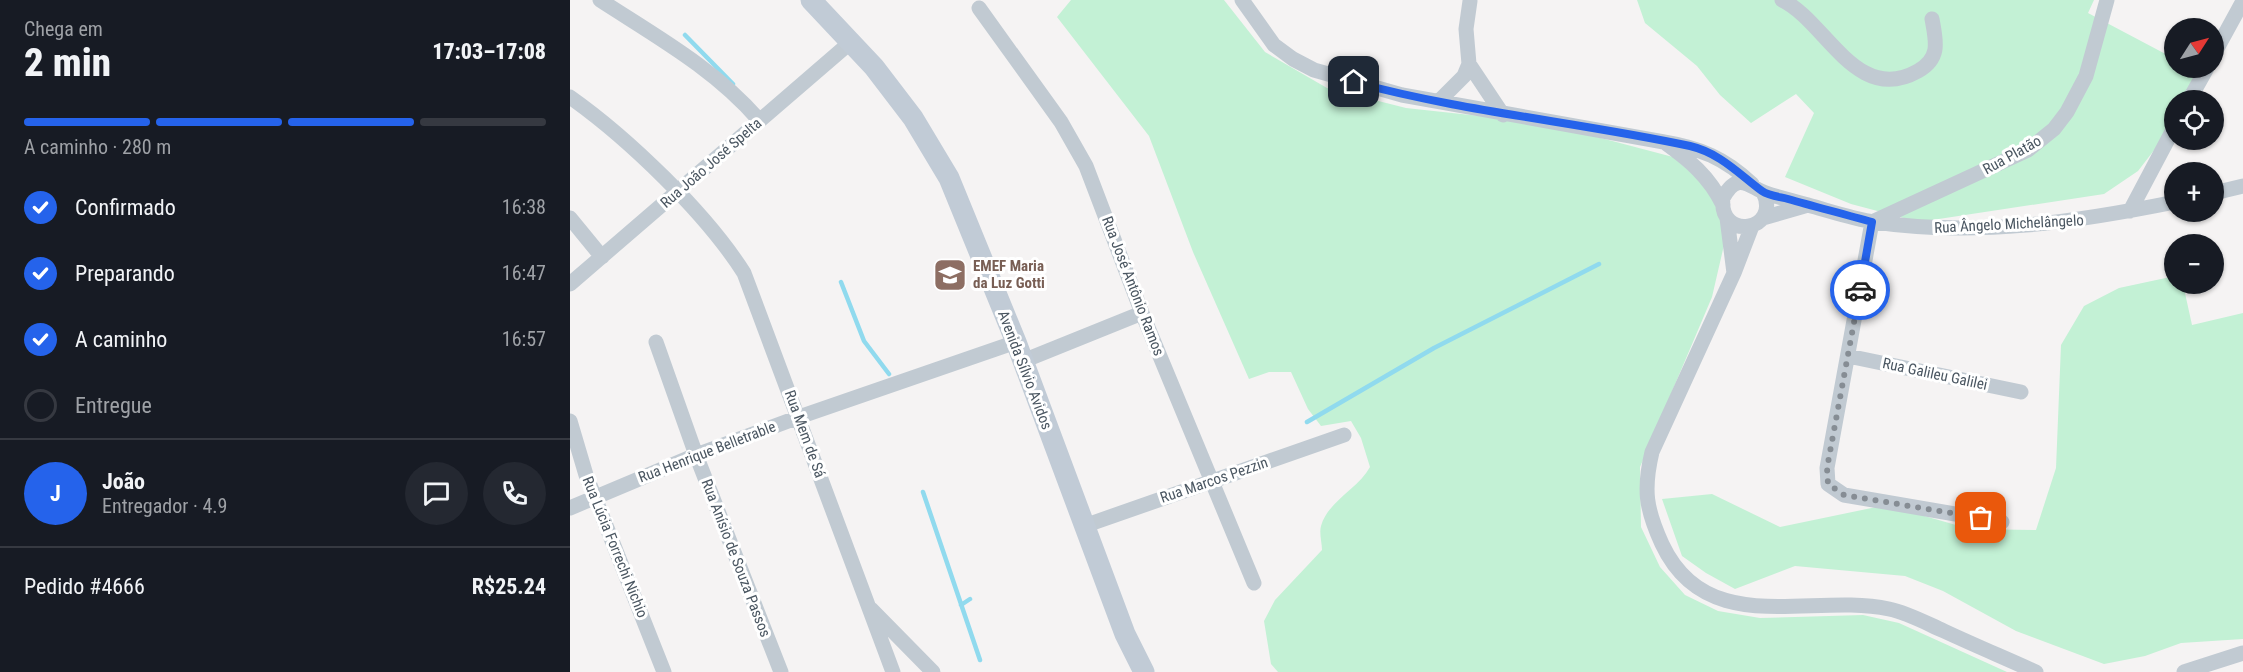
<!DOCTYPE html>
<html lang="pt">
<head>
<meta charset="utf-8">
<style>
	:root { --surface:#171b24; --page:#242831; --text:#f1f3f6; --muted:#9ea1a6; --line:#363941; --accent:#2563eb }
	body { margin:0; font-family:"Roboto Condensed",sans-serif; background:var(--page); color:var(--text); height:100vh; display:flex; flex-direction:column; font-size:22px; white-space:nowrap }
	* { box-sizing:border-box; margin:0 }
	p { font-size:20px; color:var(--muted) }
	.icon { flex:none; width:33px; height:33px; fill:none; stroke:currentColor; stroke-width:2; stroke-linecap:round; stroke-linejoin:round }
	.map { position:relative; flex:1; overflow:hidden }
	.drawer { display:flex; flex-direction:column; background:var(--surface); width:570px }
	.drawer>* { flex:none }
	.needle { width:39px; rotate:54deg }
	.buttons { position:absolute; left:1594px; top:18px; display:grid; gap:12px }
	.buttons a { display:grid; place-items:center; width:60px; height:60px; border-radius:50%; background:var(--surface); box-shadow:0 2px 4px #0004; font-size:30px }
	.pin { position:absolute; display:grid; place-items:center; width:51px; height:51px; color:#fff; margin:-26px; border-radius:12px; box-shadow:0 3px 9px #0006 }
	.courier { position:absolute; display:grid; place-items:center; width:60px; height:60px; margin:-30px; border:4px solid #2563eb; border-radius:50%; background:#fff; color:#222; box-shadow:0 2px 8px #0007 }
	.headline em { font-style:normal; font-weight:800 }
	.headline div { display:flex; flex-direction:column-reverse }
	.headline { display:flex; align-items:center; justify-content:space-between; height:102px; padding:0 24px }
	h1 { font-size:39px; font-weight:800; line-height:45px }
	.bar { display:grid; grid-template-columns:repeat(4,1fr); gap:9px 6px; align-content:center; height:72px; padding:0 24px }
	.bar i { height:8px; border-radius:4px; background:var(--line) }
	.bar .selected { background:var(--accent) }
	.bar p { grid-column:span 4 }
	.line { display:flex; align-items:center; gap:15px; padding:0 24px; border-top:2px solid var(--line) }
	.line div { flex:1 }
	.round { display:grid; place-items:center; flex:none; width:63px; height:63px; border-radius:32px; background:var(--page) }
	ol { padding:0 24px; list-style:none }
	li { display:flex; align-items:center; gap:18px; height:66px }
	li p { margin-inline-start:auto }
	li .icon { padding:6px; border-radius:50%; background:var(--accent); color:#fff; stroke-width:4 }
	li:last-child { color:var(--muted) }
	li i { width:33px; height:33px; border:3px solid var(--line); border-radius:50% }
	main { display:flex; flex:1; min-height:0 }
	.map>svg:first-child { display:block }
	.green { fill:#c3f1d5 }
	.lines { fill:none; stroke-linecap:round; stroke-linejoin:round }
	.stream { stroke:#90daee; stroke-width:4.5 }
	.minor { stroke:#c1cad2; stroke-width:15 }
	.secondary { stroke:#c1cbd6; stroke-width:21 }
	.done { stroke:#868d94; stroke-width:6; stroke-dasharray:0 10.8 }
	.route { stroke:#2563eb; stroke-width:8 }
	.labels { text-anchor:middle; stroke-width:6; stroke-linejoin:round; paint-order:stroke }
	.street-label { font-size:15px; fill:#4a5661; stroke:#fff }
	.education-label { font-size:15px; font-weight:bold; fill:#785e54; stroke:#fff; text-anchor:start }
</style>
</head>
<body>
<main>
<section class="drawer">
<div class="headline"><div><h1>2 min</h1><p>Chega em</p></div><em>17:03–17:08</em></div>
<div class="bar"><i class="selected"></i><i class="selected"></i><i class="selected"></i><i></i><p>A caminho · 280 m</p></div>
<ol>
<li><svg class="icon" aria-label="check" viewBox="0 0 24 24"><path d="M5 12l5 5 9-10"/></svg>Confirmado<p>16:38</p></li>
<li><svg class="icon" aria-label="check" viewBox="0 0 24 24"><path d="M5 12l5 5 9-10"/></svg>Preparando<p>16:47</p></li>
<li><svg class="icon" aria-label="check" viewBox="0 0 24 24"><path d="M5 12l5 5 9-10"/></svg>A caminho<p>16:57</p></li>
<li><i></i>Entregue</li>
</ol>
<div class="line" style="height:108px"><b class="round" style="background:var(--accent);color:#fff">J</b><div><b>João</b><p>Entregador · 4.9</p></div><a class="round"><svg class="icon" aria-label="chat" viewBox="0 0 24 24"><path d="M4 5h16v11H9l-5 4z"/></svg></a><a class="round"><svg class="icon" aria-label="phone" viewBox="0 0 24 24"><path d="M5 4h4l2 5-3 2q2 4 5 5l2-3 5 2v4C11 20 4 13 5 4z"/></svg></a></div>
<div class="line" style="height:78px"><div>Pedido #4666</div><b>R$25.24</b></div>
</section>
<div class="map">
<svg width="1673" height="672" viewBox="0 0 1673 672">
	<rect width="100%" height="100%" fill="#f5f3f3"/>
	<!-- green -->
	<path class="green" d="M501,0H654L695,52L757,88L836,108L974,123L1103,157L1140,189L1157,232L1142,297L1070,467L1071,527L1090,567L1115,595L1148,611L1190,618L1293,615L1329,623L1437,672H708L701,664L694,621L705,600L752,550C752,543 749,533 751,526C758,501 788,489 800,467L791,438L781,421L751,426L738,409L721,372H699L679,379L623,252L579,136L487,17Z
		M1067,0H1524L1518,13L1605,59V68H1621L1627,71L1612,100H1605V115L1595,136L1568,171L1534,194L1349,222L1281,204L1215,177L1244,113L1226,94L1181,123L1150,95L1127,66L1075,23Z
		M1605,276V284H1613L1622,325L1673,313V639L1611,643L1575,656L1534,664L1446,631L1373,591L1335,576L1225,566L1165,589L1136,573L1112,556L1092,499L1142,494L1210,527L1316,505L1400,529L1466,530L1486,468L1491,345L1514,306L1549,288Z"/>
	<g class="lines">
		<!-- stream -->
		<path class="stream" d="M115,35L163,84
			M271,282L294,341L319,374
			M737,422L864,348L1029,264
			M353,492L410,660
			M391,605L400,599"/>
		<!-- minor -->
		<path class="minor" d="M30,0C87,37 145,69 189,120
			M672,0L704,45L723,59L744,70L832,95L1094,142
			M1212,0C1256,21 1286,106 1348,71C1371,58 1366,41 1362,19
			M409,8L491,122L516,166L572,313L684,583
			M1644,54L1673,1
			M899,64L896,29L900,1
			M0,97C58,138 136,213 174,273L323,672
			M870,100L894,76L899,64L933,115
			M1619,100L1637,68
			M1644,193L1673,186
			M1153,205C1139,176 1119,160 1094,142C1130,148 1155,158 1182,184
			M1238,205C1260,211 1283,219 1305,222C1406,237 1506,222 1605,202
			M1560,211L1605,126
			M0,218L32,257
			M1157,218L1164,273L1182,226
			M1193,218L1238,205C1225,201 1210,198 1196,193C1179,187 1168,170 1153,198C1148,242 1212,231 1193,192
			M1164,273L1082,452C1073,490 1076,509 1092,544C1137,640 1241,592 1319,609C1338,613 1356,623 1374,631C1404,645 1435,658 1466,672
			M0,284L282,41
			M86,342L126,455L211,672
			M1278,356L1451,392
			M453,361L572,313
			M0,421L16,475L94,672
			M0,508L126,455L229,417L446,342
			M1432,522L1274,495L1258,484L1257,468L1302,222L1458,150L1484,129L1497,112L1516,76L1537,0
			M514,526L774,435
			M301,609L363,672
			M1614,672L1673,653"/>
		<!-- secondary -->
		<path class="secondary" d="M241,0L304,67L343,118L379,178L446,342L555,634L574,672"/>
	</g>
	<g class="lines">
		<!-- done -->
		<path class="done" d="M1290,290L1257,468L1258,484L1274,495L1411,518"/>
		<!-- route -->
		<path class="route" d="M784,82C894,112 1008,122 1120,146C1150,153 1169,174 1192,191C1199,196 1211,197 1218,199C1246,207 1274,214 1302,222L1290,290"/>
	</g>
	<!-- icons -->
	<defs>
		<g id="school-square" transform="scale(1.725)"><rect x="-9" y="-9" width="18" height="18" rx="4" fill="#8d6e63" stroke="#fff"/><path d="M0-5L7-2L0 1L-7-2ZM-4 1L0 2.5L4 1V4Q0 6-4 4Z" fill="#fff"/></g>
	</defs>
	<g fill-rule="evenodd">
		<use href="#school-square" x="380" y="275"/>
	</g>
	<g class="labels">
		<!-- street labels -->
		<g class="street-label">
			<text transform="translate(1442 155) rotate(-29)" y="5">Rua Platão</text>
			<text transform="translate(141 163) rotate(-41)" y="5">Rua João José Spelta</text>
			<text transform="translate(1439 224) rotate(-3)" y="5">Rua Ângelo Michelângelo</text>
			<text transform="translate(563 286) rotate(69)" y="5">Rua José Antônio Ramos</text>
			<text transform="translate(455 370) rotate(69)" y="5">Avenida Sílvio Avidos</text>
			<text transform="translate(1365 374) rotate(12)" y="5">Rua Galileu Galilei</text>
			<text transform="translate(235 434) rotate(70)" y="5">Rua Mem de Sá</text>
			<text transform="translate(137 452) rotate(-21)" y="5">Rua Henrique Belletrable</text>
			<text transform="translate(644 480) rotate(-19)" y="5">Rua Marcos Pezzin</text>
			<text transform="translate(45 547) rotate(68)" y="5">Rua Lúcia Forrechi Nichio</text>
			<text transform="translate(166 558) rotate(69)" y="5">Rua Anísio de Souza Passos</text>
		</g>
		<!-- education labels -->
		<g class="education-label">
			<text x="403" y="271">EMEF Maria<tspan x="403" dy="17">da Luz Gotti</tspan></text>
		</g>
	</g>
</svg>
<div class="buttons">
<a><svg class="needle" viewBox="-14 -14 28 28"><path d="M0-13l5 13h-10z" fill="#e53935"/><path d="M0 13l5-13h-10z" fill="#9ea1a6"/></svg></a>
<a><svg class="icon" aria-label="locate" viewBox="0 0 24 24"><circle cx="12" cy="12" r="6"/><path d="M12 2v4M12 18v4M2 12h4M18 12h4"/></svg></a>
<a>+</a>
<a>−</a>
</div>
<div class="pin" style="left:1411px;top:518px;background:#ea580c"><svg class="icon" aria-label="bag" viewBox="0 0 24 24"><path d="M5 8h14l-1 12H6zM9 8a3 3 0 0 1 6 0"/></svg></div>
<div class="pin" style="left:784px;top:82px;background:#1f2937"><svg class="icon" aria-label="home" viewBox="0 0 24 24"><path d="M3 11l9-7 9 7M6 9v11h12V9"/></svg></div>
<div class="courier" style="left:1290px;top:290px"><svg class="icon" aria-label="car" viewBox="0 0 24 24"><path d="M5 17H2v-5l4-1 3-4h7l3 4 3 1v5h-3M9 17h6M6 11h13"/><circle cx="7" cy="17" r="2"/><circle cx="17" cy="17" r="2"/></svg></div>
</div>
</main>
</body>
</html>
